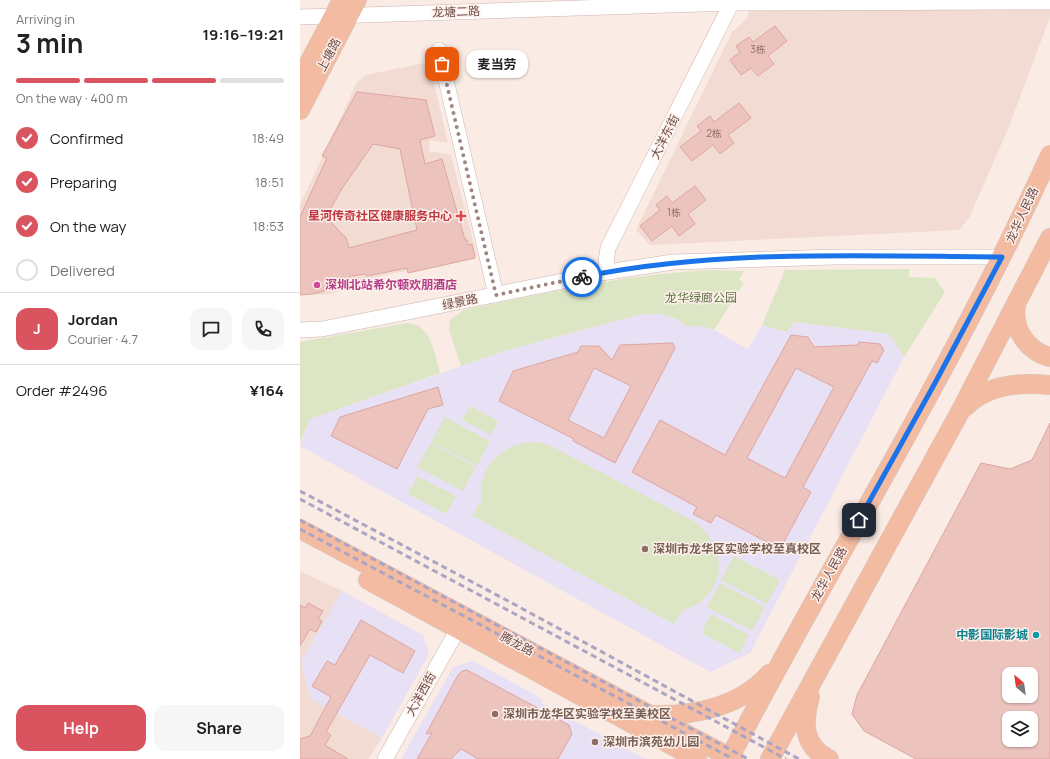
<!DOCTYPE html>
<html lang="en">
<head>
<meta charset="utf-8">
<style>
	:root { --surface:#fff; --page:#f6f6f6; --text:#222; --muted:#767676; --line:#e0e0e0; --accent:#d9545f }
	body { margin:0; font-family:Manrope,"Noto Sans SC",sans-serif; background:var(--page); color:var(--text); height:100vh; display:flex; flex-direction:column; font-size:15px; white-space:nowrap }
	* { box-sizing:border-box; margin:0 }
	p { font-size:13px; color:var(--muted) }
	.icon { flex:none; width:22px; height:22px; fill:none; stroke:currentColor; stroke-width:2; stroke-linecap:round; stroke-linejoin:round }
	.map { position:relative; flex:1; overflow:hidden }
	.side { display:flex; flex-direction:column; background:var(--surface); width:300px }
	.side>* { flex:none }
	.needle { width:26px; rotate:331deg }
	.fabs { position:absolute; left:702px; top:667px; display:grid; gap:8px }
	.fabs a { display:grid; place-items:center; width:36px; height:36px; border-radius:8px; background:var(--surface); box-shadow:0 1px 3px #0004; font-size:20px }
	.pin { position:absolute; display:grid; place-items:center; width:34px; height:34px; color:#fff; margin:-17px; border-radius:8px; box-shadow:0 2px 6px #0006 }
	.courier { position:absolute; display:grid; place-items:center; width:40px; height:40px; margin:-20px; border:3px solid #1a73e8; border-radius:50%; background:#fff; color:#222; box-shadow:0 1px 5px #0007 }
	.bubble { position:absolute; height:28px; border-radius:12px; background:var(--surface); box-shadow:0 1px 3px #0004; font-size:13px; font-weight:700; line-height:28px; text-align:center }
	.headline em { font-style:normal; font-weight:700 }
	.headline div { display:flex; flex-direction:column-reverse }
	.headline { display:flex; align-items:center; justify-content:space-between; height:68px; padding:0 16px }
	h1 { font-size:26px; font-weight:700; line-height:30px }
	.bar { display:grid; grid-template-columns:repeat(4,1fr); gap:6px 4px; align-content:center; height:48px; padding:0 16px }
	.bar i { height:5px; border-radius:3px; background:var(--line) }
	.bar .current { background:var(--accent) }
	.bar p { grid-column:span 4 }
	.line { display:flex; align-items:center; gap:10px; padding:0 16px; border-top:1px solid var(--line) }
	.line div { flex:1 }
	.round { display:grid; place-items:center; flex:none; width:42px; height:42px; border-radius:12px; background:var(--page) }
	ol { padding:0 16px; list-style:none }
	li { display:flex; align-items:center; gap:12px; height:44px }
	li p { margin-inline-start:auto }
	li .icon { padding:4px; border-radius:50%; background:var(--accent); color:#fff; stroke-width:4 }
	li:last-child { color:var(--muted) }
	li i { width:22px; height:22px; border:2px solid var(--line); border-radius:50% }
	.cta { display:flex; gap:8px; margin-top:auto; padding:8px 16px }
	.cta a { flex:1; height:46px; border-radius:12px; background:var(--accent); color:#fff; font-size:16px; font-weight:700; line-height:46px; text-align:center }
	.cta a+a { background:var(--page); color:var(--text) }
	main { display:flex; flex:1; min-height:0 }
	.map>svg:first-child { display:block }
	.residential { fill:#f1dbd3 }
	.education { fill:#e8e1f6 }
	.green { fill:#dce6c4 }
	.building { fill:#edc3be; stroke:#dea5a0; fill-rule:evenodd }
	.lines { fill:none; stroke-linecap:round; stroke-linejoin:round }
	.minor-casing { stroke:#ccb3af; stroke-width:16 }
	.major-casing { stroke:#d4cac9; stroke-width:20 }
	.minor { stroke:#fff; stroke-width:15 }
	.major { stroke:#f3bca2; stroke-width:19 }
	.rail { stroke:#aba4c2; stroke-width:3; stroke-dasharray:6 4; stroke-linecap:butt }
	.done { stroke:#a08581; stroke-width:4; stroke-dasharray:0 7.2 }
	.route { stroke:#1a73e8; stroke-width:5 }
	.health-dot { fill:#e0444e; stroke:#fdf0ea; stroke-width:1.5 }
	.hotel-dot { fill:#d1479c; stroke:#fdf0ea; stroke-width:1.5 }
	.education-dot { fill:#8d6e63; stroke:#fdf0ea; stroke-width:1.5 }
	.culture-dot { fill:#0f9aa8; stroke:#fdf0ea; stroke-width:1.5 }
	.labels { text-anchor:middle; stroke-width:3; stroke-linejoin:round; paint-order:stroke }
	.number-label { font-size:10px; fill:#8f6b68 }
	.street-label { font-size:12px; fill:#704e4c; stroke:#fdf0ea }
	.health-label { font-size:12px; font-weight:bold; fill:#be3a42; stroke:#fdf0ea; text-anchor:end }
	.hotel-label { font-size:12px; font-weight:bold; fill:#b23c85; stroke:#fdf0ea; text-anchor:start }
	.park-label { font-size:12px; fill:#627545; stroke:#fdf0ea }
	.education-label { font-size:12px; font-weight:bold; fill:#785e54; stroke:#fdf0ea; text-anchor:start }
	.culture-label { font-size:12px; font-weight:bold; fill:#0d838f; stroke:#fdf0ea; text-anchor:end }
</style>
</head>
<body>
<main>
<section class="side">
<div class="headline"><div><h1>3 min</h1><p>Arriving in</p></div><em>19:16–19:21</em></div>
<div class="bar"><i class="current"></i><i class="current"></i><i class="current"></i><i></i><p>On the way · 400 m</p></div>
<ol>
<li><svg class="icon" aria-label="check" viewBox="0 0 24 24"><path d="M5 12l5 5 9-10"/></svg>Confirmed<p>18:49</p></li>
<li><svg class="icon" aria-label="check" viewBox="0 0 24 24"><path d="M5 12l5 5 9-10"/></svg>Preparing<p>18:51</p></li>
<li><svg class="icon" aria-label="check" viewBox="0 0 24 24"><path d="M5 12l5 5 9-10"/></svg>On the way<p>18:53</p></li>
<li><i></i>Delivered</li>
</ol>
<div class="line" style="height:72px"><b class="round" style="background:var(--accent);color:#fff">J</b><div><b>Jordan</b><p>Courier · 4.7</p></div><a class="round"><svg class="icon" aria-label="chat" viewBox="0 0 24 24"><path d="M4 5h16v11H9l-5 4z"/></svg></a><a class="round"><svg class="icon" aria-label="phone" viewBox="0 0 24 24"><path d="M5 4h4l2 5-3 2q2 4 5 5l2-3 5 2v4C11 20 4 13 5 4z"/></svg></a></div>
<div class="line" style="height:52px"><div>Order #2496</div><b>¥164</b></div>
<div class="cta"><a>Help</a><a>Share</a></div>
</section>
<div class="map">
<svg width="750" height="759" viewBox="0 0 750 759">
	<rect width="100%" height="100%" fill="#faebe4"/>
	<!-- residential -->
	<path class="residential" d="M452,0H750V17L708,129L669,218L659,230L350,245L336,230L432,32L447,19Z
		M129,62L148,143L130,140L129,151L151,155L177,256L57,281L44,289L32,294L20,295L0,291V205L57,82L66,75Z
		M0,571L42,591L1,662L11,699L82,738L68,759H0Z"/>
	<!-- education -->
	<path class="education" d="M342,314H361L377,319L386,326H401L414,330L448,349L462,325L486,332L495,322L589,334L604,357L450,653L410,672L0,446L9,419L211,349Z
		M42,591L123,635L129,654L82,738L11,699L1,662Z
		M173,661L243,699L241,703L346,759H101L153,667Z"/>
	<!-- green -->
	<path class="green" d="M609,269V277L635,278L645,292L604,357L589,334L495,322L486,332L462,325L485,270Z
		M411,270L444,271L439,280L444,283L414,330L401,326H386L377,319L361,314H342L211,349L161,366L149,330L150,320L164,310C246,293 327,274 411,270Z
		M107,323C132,324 134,353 140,373L10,419L0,442V342Z
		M170,406L198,421L191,435L162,420Z
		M145,417L190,441L177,466L131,442Z
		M231,442L243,443L255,448L395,522C420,541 429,576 404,599C390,613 385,602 374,624L173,516L179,503L183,505C173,474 199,444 231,442Z
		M131,443L176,467L163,491L117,467Z
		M117,476L156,496L146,514L108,494Z
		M434,556L480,580L467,604L421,580Z
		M420,583L465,607L452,631L407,607Z
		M411,614L449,635L440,653L401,633Z"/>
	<!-- building -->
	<path class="building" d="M475,26L487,41L468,56L474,64L458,76L451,68L441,75L430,60L440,52L436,46L449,37L453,42Z
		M57,92L126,100L135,136L120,140L125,164L142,159L165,240H167L168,245L172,244L175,258L108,273L107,268L67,276L66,274L51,276L24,291L13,294L0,295V217L27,158L22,156ZM73,144L100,149L117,230L49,248L46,238L26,217L41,190Z
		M439,103L451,118L428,135L434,143L420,154L413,145L392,161L380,147L401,131L397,126L410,116L414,122Z
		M395,186L406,200L388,214L395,224L379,236L372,226L352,241L340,226L360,210L356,205L367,196L372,203Z
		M491,335L508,337L514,347L557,345L559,342L580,344L584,350L577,363L572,361L503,487L511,492L480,549L416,515L411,523L393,514L397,507L332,472L360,420L425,455ZM496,368L534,387L485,478L447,458Z
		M373,343L375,348L315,463L273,441L274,439L199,401L213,371L278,352L281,346H299L312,360L320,345ZM294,368L331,386L304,438L268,420Z
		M138,387L143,405L128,409L97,469L31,436L40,417Z
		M750,423V759H616L564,731L552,714L557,695L681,463L710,469L732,460ZM709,674H731V696H709ZM709,718H731V740H709Z
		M8,603L23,611L18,619L22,621L16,632L10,629L0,646V605L5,608Z
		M61,620L115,651L103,673L70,655L26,732L31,735L25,745L48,759H0V739L10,736L31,697L12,686L27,661L35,665Z
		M167,670L269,725L272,734L258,759H178L161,749L151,759H117L132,733L126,734L158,675L162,671Z"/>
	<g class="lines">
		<!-- minor casing -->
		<g class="minor-casing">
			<path id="minor" d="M0,17L432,3L750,2
				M139,50L196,295
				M308,272L306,261L308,248L433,0
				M0,330L22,329L78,318L308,272L373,262L534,257H702
				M85,759L158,629"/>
		</g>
		<!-- major casing -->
		<g class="major-casing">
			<path id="major" d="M0,80L42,0
				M0,110L57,0
				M716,305C712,329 727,351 750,357
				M665,407C688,384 720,382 750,385
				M0,529L433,759
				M68,580L397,759
				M510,697C503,722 502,746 529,759
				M353,715C394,716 440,707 469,674
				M429,759C534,557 656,363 750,155
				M470,759L661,410L750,238"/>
		</g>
		<!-- minor -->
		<use href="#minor" class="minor"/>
		<!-- major -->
		<use href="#major" class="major"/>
		<!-- rail -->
		<path class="rail" d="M0,491L210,602L499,759
			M0,499L486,759
			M0,520L448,759
			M0,529L433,759"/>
	</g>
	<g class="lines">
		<!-- done -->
		<path class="done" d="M142,64L196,295L282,277"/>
		<!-- route -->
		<path class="route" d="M282,277C419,249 562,256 702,257L635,383L559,520"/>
	</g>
	<!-- markers -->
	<path class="health-dot" d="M159 210h4v4h4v4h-4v4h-4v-4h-4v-4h4z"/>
	<circle class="hotel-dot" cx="17" cy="285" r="4"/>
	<g class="education-dot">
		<circle cx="345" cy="549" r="4"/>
		<circle cx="195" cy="714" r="4"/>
		<circle cx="295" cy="742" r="4"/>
	</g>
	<circle class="culture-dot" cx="736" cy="635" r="4"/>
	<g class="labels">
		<!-- number labels -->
		<g class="number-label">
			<text x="458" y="53">3栋</text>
			<text x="414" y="137">2栋</text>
			<text x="374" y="216">1栋</text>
		</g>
		<!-- street labels -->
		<g class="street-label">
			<text transform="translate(156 12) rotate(-2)" y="4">龙塘二路</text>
			<text transform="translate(29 55) rotate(-62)" y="4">上塘路</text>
			<text transform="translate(365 137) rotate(-63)" y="4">大洋东街</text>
			<text transform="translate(722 215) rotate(-65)" y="4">龙华人民路</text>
			<text transform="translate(160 302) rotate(-12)" y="4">绿景路</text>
			<text transform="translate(529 574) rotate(-61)" y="4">龙华人民路</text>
			<text transform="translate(217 644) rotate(28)" y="4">腾龙路</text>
			<text transform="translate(121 694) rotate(-61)" y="4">大洋西街</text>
		</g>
		<!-- health labels -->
		<g class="health-label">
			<text x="152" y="220">星河传奇社区健康服务中心</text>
		</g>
		<!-- hotel labels -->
		<g class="hotel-label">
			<text x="25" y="289">深圳北站希尔顿欢朋酒店</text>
		</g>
		<!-- park labels -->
		<g class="park-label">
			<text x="401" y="302">龙华绿廊公园</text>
		</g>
		<!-- education labels -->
		<g class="education-label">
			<text x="353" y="553">深圳市龙华区实验学校至真校区</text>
			<text x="203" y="718">深圳市龙华区实验学校至美校区</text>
			<text x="303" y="746">深圳市滨苑幼儿园</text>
		</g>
		<!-- culture labels -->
		<g class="culture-label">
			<text x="728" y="639">中影国际影城</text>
		</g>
	</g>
</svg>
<div class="fabs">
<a><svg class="needle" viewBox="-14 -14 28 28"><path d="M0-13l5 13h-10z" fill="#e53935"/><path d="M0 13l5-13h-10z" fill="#767676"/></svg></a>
<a><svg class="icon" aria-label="layers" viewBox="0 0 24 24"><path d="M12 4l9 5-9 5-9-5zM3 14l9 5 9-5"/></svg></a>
</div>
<div class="pin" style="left:142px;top:64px;background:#ea580c"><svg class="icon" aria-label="bag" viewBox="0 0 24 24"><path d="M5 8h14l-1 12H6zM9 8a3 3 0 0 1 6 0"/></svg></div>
<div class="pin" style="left:559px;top:520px;background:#1f2937"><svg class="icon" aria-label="home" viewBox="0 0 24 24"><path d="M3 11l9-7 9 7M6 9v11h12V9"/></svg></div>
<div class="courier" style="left:282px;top:277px"><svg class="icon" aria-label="bike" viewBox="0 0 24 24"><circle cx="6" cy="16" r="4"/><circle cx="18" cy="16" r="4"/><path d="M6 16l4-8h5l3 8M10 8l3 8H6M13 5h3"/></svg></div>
<div class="bubble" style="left:166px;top:50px;width:62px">麦当劳</div>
</div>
</main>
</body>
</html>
